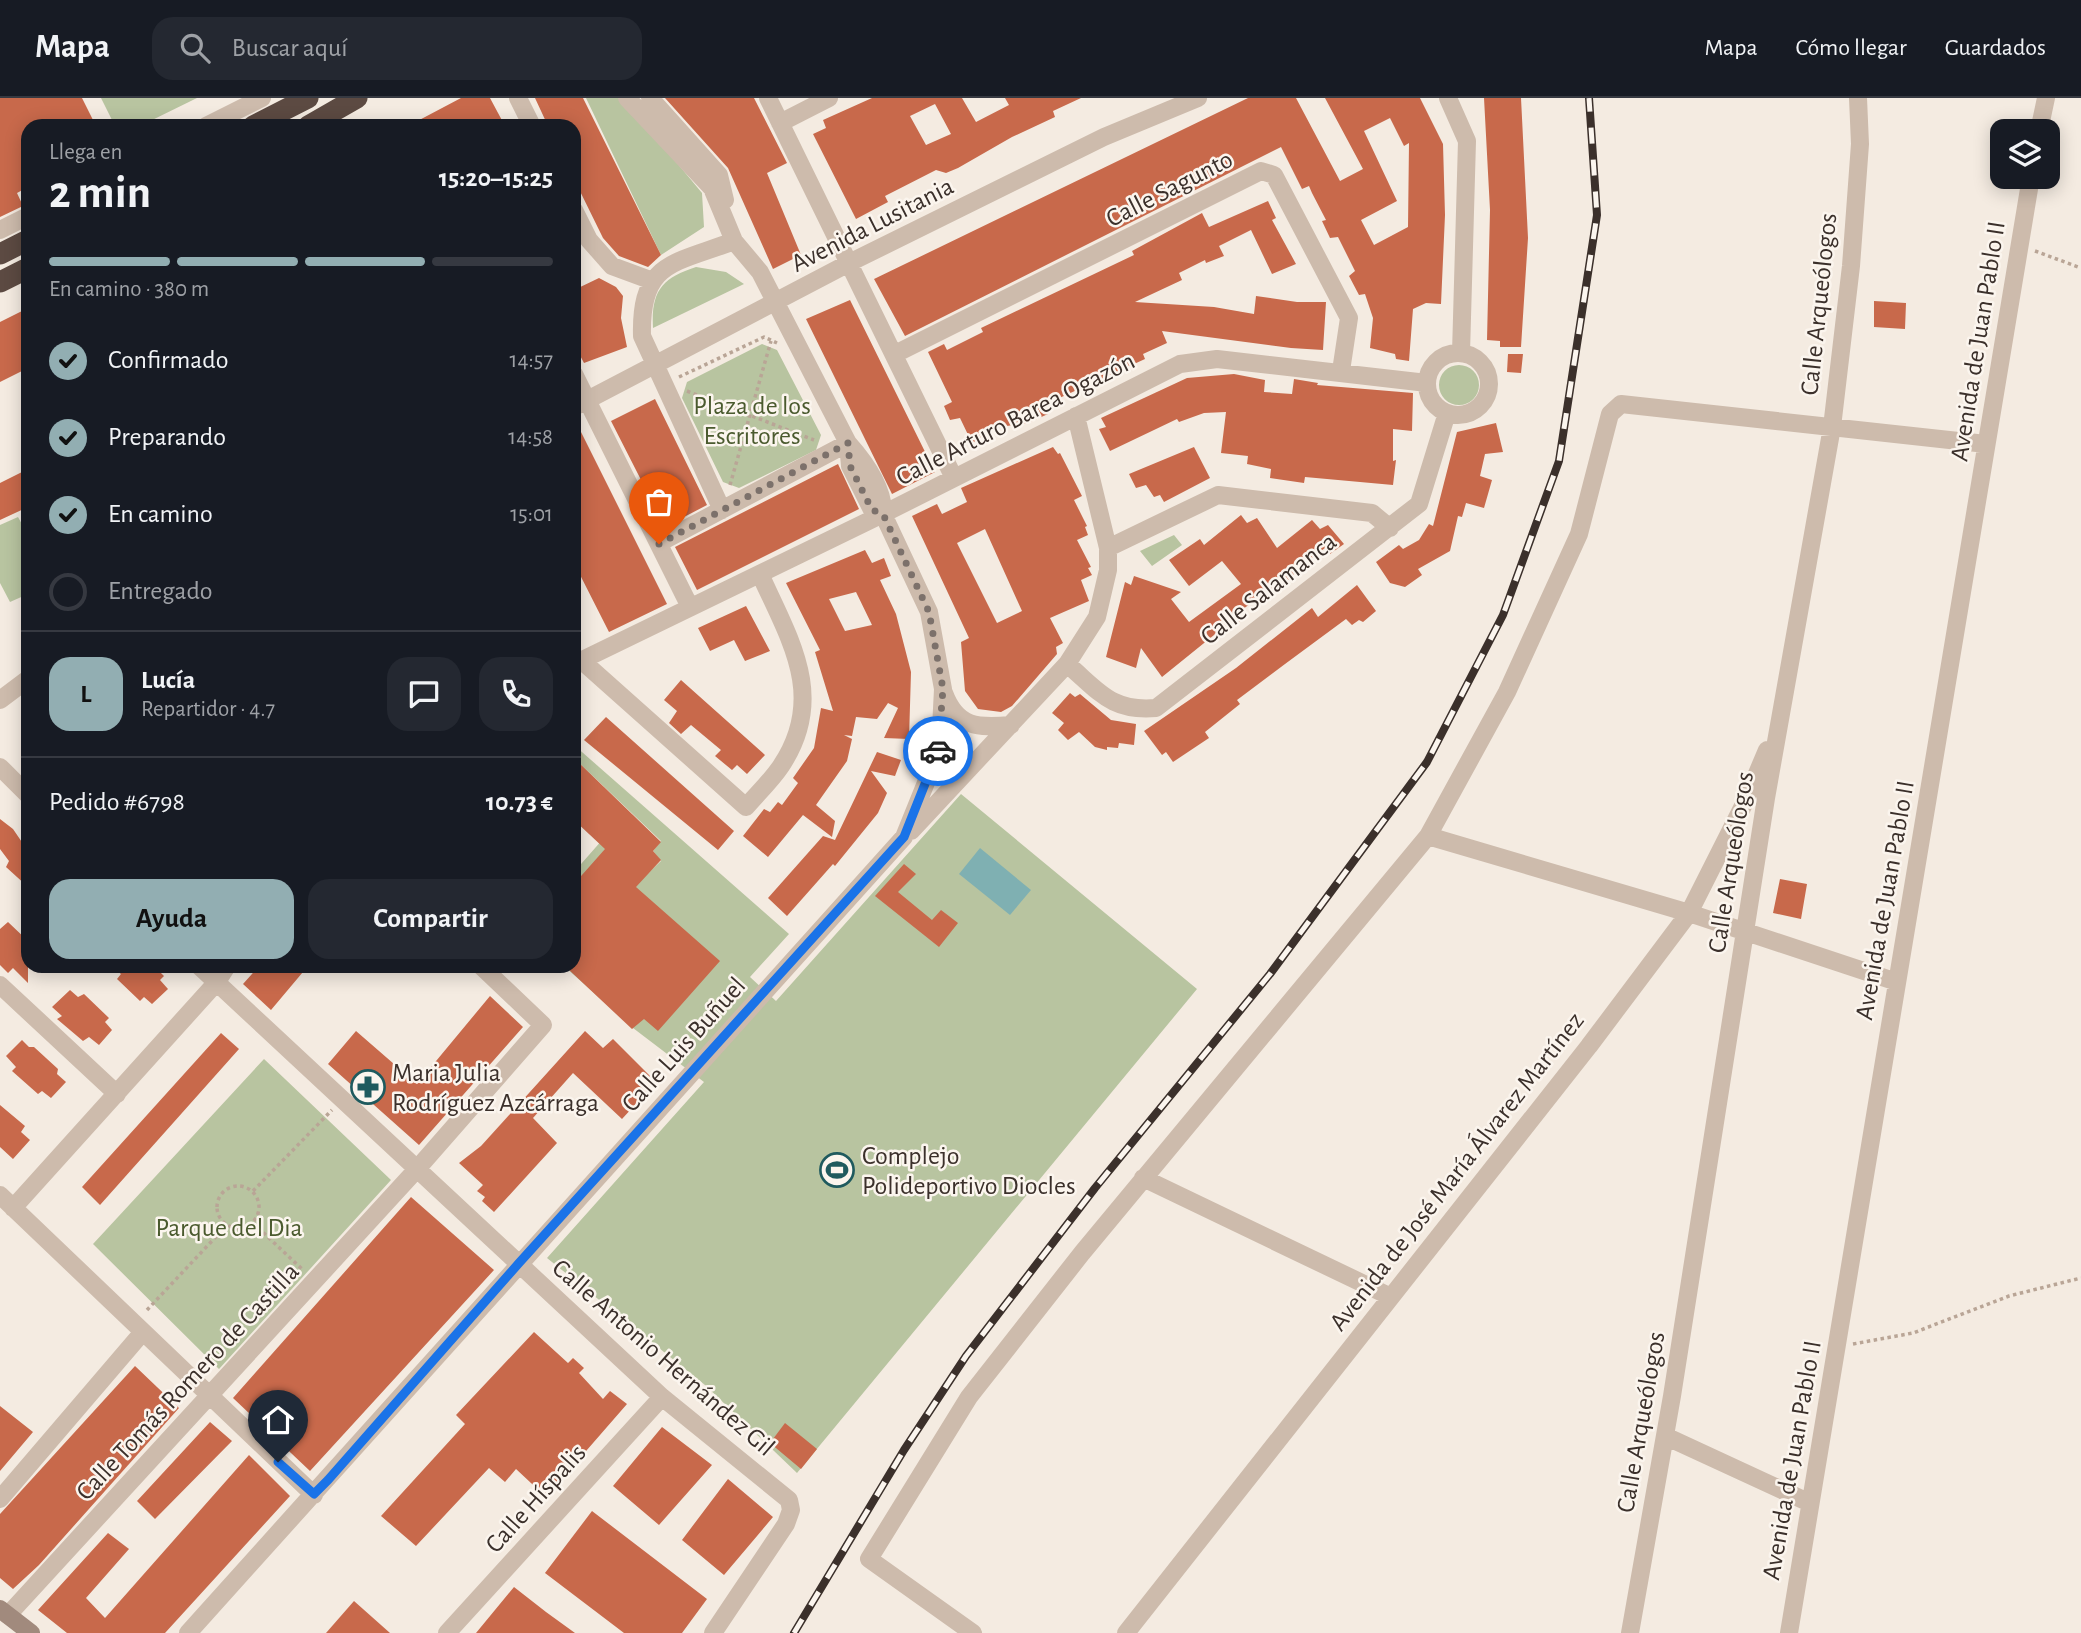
<!DOCTYPE html>
<html lang="es">
<head>
<meta charset="utf-8">
<style>
	:root { --surface:#171b24; --page:#242831; --text:#f1f3f6; --muted:#9ea1a6; --line:#363941; --accent:#92aeb2 }
	body { margin:0; font-family:"Alegreya Sans",sans-serif; background:var(--page); color:var(--text); height:100vh; display:flex; flex-direction:column; font-size:26px; white-space:nowrap }
	* { box-sizing:border-box; margin:0 }
	p { font-size:23px; color:var(--muted) }
	.icon { flex:none; width:38px; height:38px; fill:none; stroke:currentColor; stroke-width:2; stroke-linecap:round; stroke-linejoin:round }
	.map { position:relative; flex:1; overflow:hidden }
	.drawer { position:absolute; left:21px; top:21px; width:560px; height:854px; display:flex; flex-direction:column; background:var(--surface); border-radius:21px; box-shadow:0 4px 18px #0003 }
	.drawer>* { flex:none }
	.tools { position:absolute; left:1990px; top:21px; display:grid; gap:14px }
	.tools a { display:grid; place-items:center; width:70px; height:70px; border-radius:14px; background:var(--surface); box-shadow:0 4px 18px #0003; font-size:35px }
	.pin { position:absolute; display:grid; place-items:center; width:60px; height:60px; color:#fff; margin:-72px -30px; border-radius:50% 50% 50% 0; rotate:-45deg; box-shadow:0 0 7px #0007 }
	.pin .icon { rotate:45deg }
	.courier { position:absolute; display:grid; place-items:center; width:70px; height:70px; margin:-35px; border:5px solid #1a73e8; border-radius:50%; background:#fff; color:#222; box-shadow:0 2px 9px #0007 }
	.overview em { font-style:normal; font-weight:700 }
	.overview div { display:flex; flex-direction:column-reverse }
	.overview { display:flex; align-items:center; justify-content:space-between; height:119px; padding:0 28px }
	h1 { font-size:46px; font-weight:700; line-height:52px }
	.bar { display:grid; grid-template-columns:repeat(4,1fr); gap:10px 7px; align-content:center; height:84px; padding:0 28px }
	.bar i { height:9px; border-radius:5px; background:var(--line) }
	.bar .current { background:var(--accent) }
	.bar p { grid-column:span 4 }
	.line { display:flex; align-items:center; gap:18px; padding:0 28px; border-top:2px solid var(--line) }
	.line div { flex:1 }
	.round { display:grid; place-items:center; flex:none; width:74px; height:74px; border-radius:21px; background:var(--page) }
	ol { padding:0 28px; list-style:none }
	li { display:flex; align-items:center; gap:21px; height:77px }
	li p { margin-inline-start:auto }
	li .icon { padding:7px; border-radius:50%; background:var(--accent); color:#111; stroke-width:4 }
	li:last-child { color:var(--muted) }
	li i { width:38px; height:38px; border:4px solid var(--line); border-radius:50% }
	.action { display:flex; gap:14px; margin-top:auto; padding:14px 28px }
	.action a { flex:1; height:80px; border-radius:21px; background:var(--accent); color:#111; font-size:28px; font-weight:700; line-height:80px; text-align:center }
	.action a+a { background:var(--page); color:var(--text) }
	header { display:flex; align-items:center; gap:42px; box-sizing:border-box; height:98px; padding:0 35px; background:var(--surface); border-bottom:2px solid var(--line) }
	header strong { font-size:33px }
	nav { display:flex; gap:38px; margin-inline-start:auto; font-size:24px }
	.search { width:490px; height:63px; background:var(--page); display:flex; align-items:center; gap:18px; box-sizing:border-box; padding:0 24px; border-radius:21px; color:var(--muted); font-size:26px }
	.map>svg:first-child { display:block }
	.green { fill:#b8c4a0 }
	.water { fill:#7fb0b2 }
	.building { fill:#c8694b; fill-rule:evenodd }
	.lines { fill:none; stroke-linecap:round; stroke-linejoin:round }
	.path { stroke:#b9a596; stroke-width:3.5; stroke-dasharray:3.5 3.5; stroke-linecap:butt }
	.street { stroke:#cdbbac; stroke-width:18 }
	.secondary { stroke:#a18a7d; stroke-width:18 }
	.highway { stroke:#5c4a42; stroke-width:21 }
	.rail-casing { stroke:#3b302b; stroke-width:8 }
	.rail { stroke:#fbf5ee; stroke-width:5; stroke-dasharray:16; stroke-linecap:butt }
	.done { stroke:#7c716b; stroke-width:7; stroke-dasharray:0 12.6 }
	.route { stroke:#1a73e8; stroke-width:9 }
	.labels { text-anchor:middle; stroke-width:5; stroke-linejoin:round; paint-order:stroke }
	.street-label { font-size:26px; fill:#3b302b; stroke:#fbf5ee }
	.park-label { font-size:26px; fill:#4a5a2e; stroke:#fbf5ee }
	.poi-label { font-size:26px; fill:#3b302b; stroke:#fbf5ee; text-anchor:start }
</style>
</head>
<body>
<header>
<strong>Mapa</strong>
<div class="search"><svg class="icon" aria-label="search" viewBox="0 0 24 24"><circle cx="10" cy="10" r="6"/><path d="M15 15l6 6"/></svg>Buscar aquí</div>
<nav><a>Mapa</a><a>Cómo llegar</a><a>Guardados</a></nav>
</header>
<div class="map">
<svg width="2081" height="1535" viewBox="0 0 2081 1535">
	<rect width="100%" height="100%" fill="#f4ebe1"/>
	<!-- green -->
	<path class="green" d="M101,0H197L140,28H115Z
		M586,0H623L702,95L704,129L661,157Z
		M696,169L726,174L744,186L653,230C651,193 662,180 696,169Z
		M762,246L777,252L821,337L816,352L739,390L723,384L682,300L687,284Z
		M1439 287a20 20 0 1 1 40 0a20 20 0 1 1-40 0Z
		M18,419L28,437V496L10,504L0,485V427Z
		M1174,437L1182,447L1152,468L1140,453Z
		M574,647L789,836L750,879L776,903L961,696L1197,891L797,1375L705,1287L547,1160L704,984L633,930L564,868H574V774L603,741L644,779L661,763L653,753L661,743L574,660Z
		M264,961L391,1082L219,1271L93,1146Z"/>
	<!-- water -->
	<path class="water" d="M980,750L1031,792L1010,817L959,776Z"/>
	<!-- building -->
	<path class="building" d="M0,0H82L96,28H28V89L17,95L23,108L0,119Z
		M461,0H490L505,28H408Z
		M535,0H583L661,157L648,169L619,158L603,140L574,81V28H548Z
		M665,0H754L787,65L767,75L801,157L773,171L728,70Z
		M872,0H962L976,24L1009,7L1005,0H1081L1053,13L1055,19L1012,39L958,70L946,75L936,72L885,98L888,104L856,121L813,36L826,30L823,22ZM935,6L951,36L926,47L910,18Z
		M1248,0H1296L1340,83L1363,71L1325,0H1420L1443,46L1445,117L1441,206L1426,205L1413,211L1409,263L1396,261L1395,256L1370,250L1373,220L1365,196L1359,197L1349,178L1355,173L1338,139L1330,140L1322,123L1326,122L1312,95L1309,88L1302,91L1281,49L905,238L874,181ZM1390,20L1404,48L1409,45L1408,129L1374,147L1361,122L1397,103L1364,33Z
		M1484,0H1521L1528,140L1521,249H1500V243L1487,242L1490,112Z
		M1268,103L1276,120L1272,122L1296,166L1272,176L1251,132L1219,148L1224,158L1206,165L1205,162L1179,175L1182,182L1135,204L1214,209L1254,216L1256,198L1297,204H1326L1323,252L1291,250L1162,233L1167,245L1143,256L1145,261L1044,307L1048,316L1028,325L999,329L972,345L960,320L950,322L944,308L952,304L928,254L944,246L947,252L983,234L981,230L1134,157L1132,153L1202,115L1209,129Z
		M599,180L616,189L623,198L621,220L627,249L584,265L574,246V192Z
		M850,202L935,374L892,396L806,221Z
		M1874,203L1906,205L1905,231L1874,229Z
		M28,210V270L0,284V224Z
		M1508,256H1523L1521,275L1507,274Z
		M1234,276L1265,282L1264,294L1292,296L1294,281L1318,285L1317,287L1413,295L1412,333L1393,331V363L1396,362L1393,387L1305,379L1304,385L1270,380L1271,371L1247,366L1248,358L1221,355L1226,314L1204,315L1179,324L1177,321L1110,353L1099,331L1106,329L1101,320L1187,280Z
		M655,301L707,407L665,429L611,323Z
		M574,320L667,506L609,534L574,465Z
		M1496,325L1503,354L1485,356L1480,378L1492,382L1484,410L1466,405L1462,419L1458,418L1450,453L1418,471L1422,477L1405,489L1390,485L1376,464L1399,447L1403,451L1419,442L1429,426L1433,428L1457,334Z
		M1053,349L1058,356L1060,355L1082,398L1074,402L1087,428L1085,429L1088,437L1077,442L1091,469L1088,470L1092,477L1081,482L1089,503L1050,520L1063,545L1056,549L1057,556L1012,608L1001,614L978,611L965,593L961,544L969,540L912,418L937,406L942,416L967,404L961,390ZM985,431L1022,513L997,525L957,445Z
		M1194,349L1210,380L1164,404L1160,397L1154,399L1146,387L1136,390L1129,376Z
		M838,366L859,411L697,492L675,449Z
		M28,371V409L0,422V385Z
		M1241,417L1247,425L1257,420L1277,450L1312,422L1320,431L1328,427L1344,446L1330,456L1325,450L1314,458L1272,497L1268,493L1243,511L1248,518L1216,540L1214,537L1162,579L1141,550L1136,570L1106,559L1125,484L1131,487L1134,478L1181,494L1171,501L1189,524L1241,486L1222,463L1189,488L1169,462L1200,441L1204,447Z
		M865,452L872,465L884,460L891,478L880,482L896,516L911,574L909,641L884,640L898,610L888,605L877,621L856,619L852,638L844,637L852,641L847,663L816,707L835,723L832,739L803,717L768,759L743,738L764,711L770,714L778,704L782,707L798,685L793,680L814,650L821,610L833,613L815,554L820,552L786,485ZM856,494L872,527L845,533L829,501Z
		M1357,487L1376,513L1363,524L1359,522L1352,527L1346,521L1285,566L1237,602L1240,606L1205,634L1209,640L1173,664L1166,654L1162,657L1144,633L1236,570L1312,510L1318,519Z
		M746,508L770,553L745,563L734,542L710,553L698,530Z
		M681,582L765,657L747,676L737,667L732,672L715,658L721,652L691,627L681,636L669,625L677,613L664,602Z
		M1070,595L1075,599L1080,596L1111,622L1136,626L1134,647L1119,645L1118,650L1107,649V652L1095,649L1079,634L1068,642L1058,632L1064,625L1052,615Z
		M606,619L734,733L718,752L584,642Z
		M877,654L901,662L895,678L871,673L887,695L878,715L835,768L833,766L787,818L768,800L823,738L835,742Z
		M574,660L661,744L653,753L661,762L636,789L720,863L658,933L644,921L632,931L567,870L574,868V786L605,751L574,722Z
		M0,721L13,731L28,753V789L6,769L9,763L0,751Z
		M904,766L916,776L898,794L932,822L941,812L958,825L939,849L875,798Z
		M1780,781L1807,786L1801,821L1773,815Z
		M8,824L28,843V885L13,870L8,875L0,867V831Z
		M111,868H154L164,878L160,882L168,891L152,906L144,899L140,903L117,881L121,876Z
		M259,868H308L271,912L243,886Z
		M70,892L78,899L84,896L109,920L105,924L112,932L99,947L89,939L83,943L57,921L62,918L52,909Z
		M490,898L523,929L419,1047L328,966L356,933L417,986Z
		M585,933L603,950L613,941L656,984L622,1021L573,975L533,1020L557,1045L494,1114L482,1103L485,1099L477,1093L483,1087L459,1065L481,1048Z
		M221,935L239,951L100,1107L82,1089Z
		M22,942L29,949H34L58,971L57,976L66,984L51,1000L42,993L38,996L12,973L16,969L6,958Z
		M0,1007L25,1028L21,1034L30,1042L13,1061L0,1049Z
		M411,1099L494,1172L310,1373L233,1300Z
		M534,1234L568,1265L573,1260L584,1270L579,1275L603,1301L610,1293L627,1306L546,1399L516,1371L505,1384L489,1370L416,1448L381,1418L465,1326L456,1317Z
		M135,1268L179,1310L39,1467L13,1491L0,1480V1416Z
		M0,1308L33,1334L0,1373Z
		M210,1324L232,1343L155,1421L137,1403Z
		M785,1325L817,1351L801,1371L770,1345Z
		M662,1329L712,1367L659,1427L613,1388Z
		M249,1357L290,1398L165,1535H67L38,1512L108,1435L129,1451L86,1500L105,1520Z
		M728,1381L773,1419L724,1477L682,1442Z
		M592,1413L707,1501L682,1535H624L545,1475Z
		M514,1489L546,1514L575,1535H476Z
		M354,1503L390,1535H326Z"/>
	<g class="lines">
		<!-- path -->
		<path class="path" d="M2035,153L2081,170
			M679,279L764,239L777,245
			M687,293L814,342
			M730,387L771,243
			M217 1109a21 21 0 1 1 42 0a21 21 0 1 1-42 0Z
			M253,1093L332,1012
			M253,1125L303,1172
			M147,1212L227,1127
			M1853,1246L1913,1235L2009,1198L2081,1180"/>
		<!-- street -->
		<path class="street" d="M518,0L532,28
			M627,0L712,90L734,143
			M650,0L719,77L725,102
			M768,0L954,380
			M1448,0L1467,43L1461,255
			M780,25L829,0
			M206,28L262,0
			M2039,33L2046,0
			M574,112L589,142L612,168L650,182
			M0,132L28,118
			M1427 286a31 31 0 1 1 62 0a31 31 0 1 1-62 0Z
			M895,256L1261,73L1274,77L1349,220L1341,273
			M574,276L690,509
			M574,309L851,164L1104,39L1198,0
			M848,345L850,368L872,412L883,416
			M659,445L848,345L760,174L734,143C674,166 640,163 642,238L722,412
			M1108,450L1218,397L1372,415L1390,430
			M581,562L746,709C757,696 771,683 781,668C827,599 790,542 760,476
			M574,566L883,416L1180,266L1217,261L1427,285
			M1067,566C1099,593 1111,614 1156,610L1419,406L1447,315
			M944,595C957,630 978,630 1011,627
			M0,602L28,581
			M0,669L28,697
			M911,733L1067,566L1097,519L1108,472V450L1076,318
			M1428,738L1689,815L1897,884
			M199,868L662,1299L789,1402L791,1412L786,1426L713,1535
			M0,887L117,996
			M1143,1080L1389,1198
			M0,1097L314,1397
			M13,1110L216,885L227,868
			M1665,1338L1810,1405
			M0,1401L142,1235
			M8,1517L417,1071L543,927L481,868
			M188,1535L904,739L940,650L943,591L929,514L883,416C884,391 865,364 848,345
			M447,1535L662,1299
			M973,1535L869,1461L969,1299L1082,1155L1428,738L1507,594L1579,436L1610,316L1621,306L1986,346
			M1126,1535L1589,948L1689,815L1745,704L1767,652
			M1630,1535L1672,1298L1766,700L1832,329L1851,168L1860,46L1858,0
			M1789,1535L2031,79"/>
		<!-- secondary -->
		<path class="secondary" d="M0,1511L31,1535"/>
		<!-- highway -->
		<path class="highway" d="M253,28L308,0
			M308,28L357,0
			M0,156L28,142
			M0,184L28,170"/>
		<!-- rail casing -->
		<g class="rail-casing">
			<path id="rail" d="M794,1535L904,1352L966,1258L1095,1090L1270,876L1427,664L1503,517L1559,363L1597,117L1589,0"/>
		</g>
		<!-- rail -->
		<use href="#rail" class="rail"/>
	</g>
	<g class="lines">
		<!-- done -->
		<path class="done" d="M659,446L848,345L850,368L872,412L883,416L929,514L943,591L938,653"/>
		<!-- route -->
		<path class="route" d="M278,1364L314,1396L328,1382L519,1165L904,739L938,653"/>
	</g>
	<!-- icons -->
	<defs>
		<g id="pharmacy-ring" transform="scale(1.75)"><circle r="9.5" fill="#fbf5ee" stroke="#1f5a5e" stroke-width="1.5"/><path d="M-2-6h4v4h4v4h-4v4h-4v-4h-4v-4h4Z" fill="#1f5a5e"/></g>
		<g id="stadium-ring" transform="scale(1.75)"><circle r="9.5" fill="#fbf5ee" stroke="#1f5a5e" stroke-width="1.5"/><path d="M0-5a6.5 5 0 1 0 0 10a6.5 5 0 1 0 0-10ZM-3.5-1.8h7v3.6h-7Z" fill="#1f5a5e"/></g>
	</defs>
	<g fill-rule="evenodd">
		<use href="#pharmacy-ring" x="368" y="989"/>
		<use href="#stadium-ring" x="837" y="1072"/>
	</g>
	<g class="labels">
		<!-- street labels -->
		<g class="street-label">
			<text transform="translate(1169 90) rotate(-27)" y="9">Calle Sagunto</text>
			<text transform="translate(872 126) rotate(-27)" y="9">Avenida Lusitania</text>
			<text transform="translate(1818 206) rotate(-84)" y="9">Calle Arqueólogos</text>
			<text transform="translate(1977 243) rotate(-81)" y="9">Avenida de Juan Pablo II</text>
			<text transform="translate(1015 320) rotate(-27)" y="9">Calle Arturo Barea Ogazón</text>
			<text transform="translate(1268 490) rotate(-38)" y="9">Calle Salamanca</text>
			<text transform="translate(1730 764) rotate(-81)" y="9">Calle Arqueólogos</text>
			<text transform="translate(1884 802) rotate(-80)" y="9">Avenida de Juan Pablo II</text>
			<text transform="translate(683 946) rotate(-48)" y="9">Calle Luis Buñuel</text>
			<text transform="translate(1456 1073) rotate(-52)" y="9">Avenida de José María Álvarez Martínez</text>
			<text transform="translate(664 1259) rotate(41)" y="9">Calle Antonio Hernández Gil</text>
			<text transform="translate(187 1283) rotate(-47)" y="9">Calle Tomás Romero de Castilla</text>
			<text transform="translate(1640 1324) rotate(-80)" y="9">Calle Arqueólogos</text>
			<text transform="translate(1791 1362) rotate(-80)" y="9">Avenida de Juan Pablo II</text>
			<text transform="translate(535 1400) rotate(-48)" y="9">Calle Híspalis</text>
		</g>
		<!-- park labels -->
		<g class="park-label">
			<text x="752" y="316">Plaza de los<tspan x="752" dy="30">Escritores</tspan></text>
			<text x="229" y="1138">Parque del Dia</text>
		</g>
		<!-- poi labels -->
		<g class="poi-label">
			<text x="392" y="983">Maria Julia<tspan x="392" dy="30">Rodríguez Azcárraga</tspan></text>
			<text x="862" y="1066">Complejo<tspan x="862" dy="30">Polideportivo Diocles</tspan></text>
		</g>
	</g>
</svg>
<div class="tools">
<a><svg class="icon" aria-label="layers" viewBox="0 0 24 24"><path d="M12 4l9 5-9 5-9-5zM3 14l9 5 9-5"/></svg></a>
</div>
<div class="pin" style="left:659px;top:446px;background:#ea580c"><svg class="icon" aria-label="bag" viewBox="0 0 24 24"><path d="M5 8h14l-1 12H6zM9 8a3 3 0 0 1 6 0"/></svg></div>
<div class="pin" style="left:278px;top:1364px;background:#1f2937"><svg class="icon" aria-label="home" viewBox="0 0 24 24"><path d="M3 11l9-7 9 7M6 9v11h12V9"/></svg></div>
<div class="courier" style="left:938px;top:653px"><svg class="icon" aria-label="car" viewBox="0 0 24 24"><path d="M5 17H2v-5l4-1 3-4h7l3 4 3 1v5h-3M9 17h6M6 11h13"/><circle cx="7" cy="17" r="2"/><circle cx="17" cy="17" r="2"/></svg></div>
<section class="drawer">
<div class="overview"><div><h1>2 min</h1><p>Llega en</p></div><em>15:20–15:25</em></div>
<div class="bar"><i class="current"></i><i class="current"></i><i class="current"></i><i></i><p>En camino · 380 m</p></div>
<ol>
<li><svg class="icon" aria-label="check" viewBox="0 0 24 24"><path d="M5 12l5 5 9-10"/></svg>Confirmado<p>14:57</p></li>
<li><svg class="icon" aria-label="check" viewBox="0 0 24 24"><path d="M5 12l5 5 9-10"/></svg>Preparando<p>14:58</p></li>
<li><svg class="icon" aria-label="check" viewBox="0 0 24 24"><path d="M5 12l5 5 9-10"/></svg>En camino<p>15:01</p></li>
<li><i></i>Entregado</li>
</ol>
<div class="line" style="height:126px"><b class="round" style="background:var(--accent);color:#111">L</b><div><b>Lucía</b><p>Repartidor · 4.7</p></div><a class="round"><svg class="icon" aria-label="chat" viewBox="0 0 24 24"><path d="M4 5h16v11H9l-5 4z"/></svg></a><a class="round"><svg class="icon" aria-label="phone" viewBox="0 0 24 24"><path d="M5 4h4l2 5-3 2q2 4 5 5l2-3 5 2v4C11 20 4 13 5 4z"/></svg></a></div>
<div class="line" style="height:91px"><div>Pedido #6798</div><b>10.73 €</b></div>
<div class="action"><a>Ayuda</a><a>Compartir</a></div>
</section>
</div>
</body>
</html>
